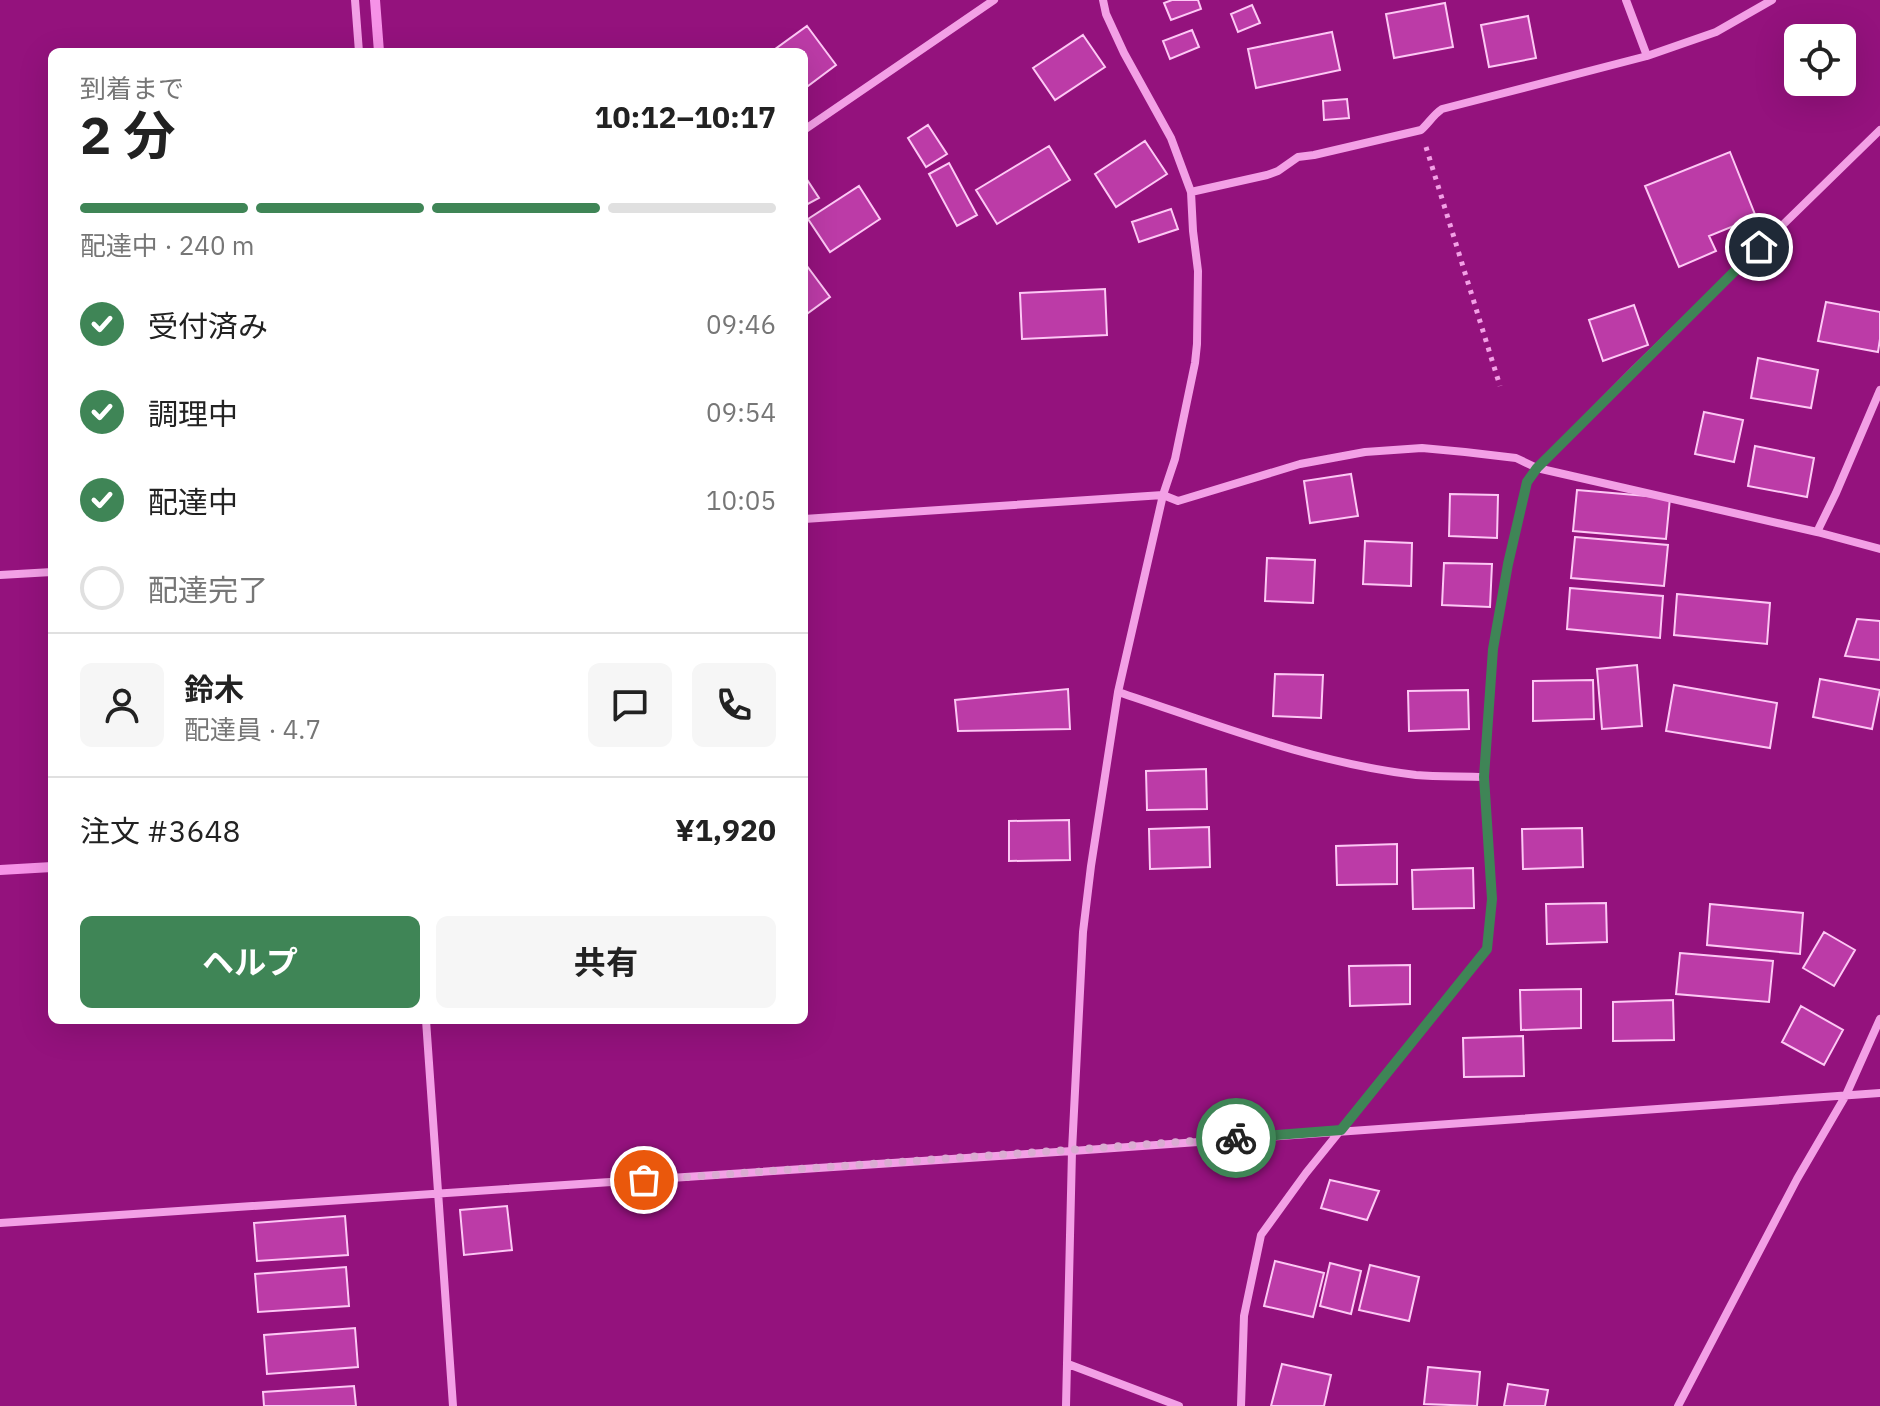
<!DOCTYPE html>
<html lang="ja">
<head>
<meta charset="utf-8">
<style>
	:root { --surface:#fff; --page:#f6f6f6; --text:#222; --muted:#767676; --line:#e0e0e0; --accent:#3f8556 }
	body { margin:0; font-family:"IBM Plex Sans","Noto Sans JP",sans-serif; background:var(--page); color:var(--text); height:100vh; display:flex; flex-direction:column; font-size:30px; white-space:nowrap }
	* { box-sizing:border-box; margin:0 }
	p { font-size:26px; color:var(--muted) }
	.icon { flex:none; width:44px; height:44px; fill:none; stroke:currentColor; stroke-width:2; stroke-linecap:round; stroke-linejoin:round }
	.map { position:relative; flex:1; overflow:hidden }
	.details { position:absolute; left:48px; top:48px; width:760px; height:976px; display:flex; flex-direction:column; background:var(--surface); border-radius:12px; box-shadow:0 8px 32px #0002 }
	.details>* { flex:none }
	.buttons { position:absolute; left:1784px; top:24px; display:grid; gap:16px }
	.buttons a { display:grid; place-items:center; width:72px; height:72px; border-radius:12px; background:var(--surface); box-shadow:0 8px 32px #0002; font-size:40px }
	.pin { position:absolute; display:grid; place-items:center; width:68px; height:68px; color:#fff; margin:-34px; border:4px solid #fff; border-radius:50%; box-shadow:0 2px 8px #0007 }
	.courier { position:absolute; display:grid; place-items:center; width:80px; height:80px; margin:-40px; border:6px solid #3f8556; border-radius:50%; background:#fff; color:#222; box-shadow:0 2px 10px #0007 }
	.head em { font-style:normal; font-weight:700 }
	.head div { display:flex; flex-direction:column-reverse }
	.head { display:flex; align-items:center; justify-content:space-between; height:136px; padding:0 32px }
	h1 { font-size:52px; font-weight:700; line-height:60px }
	.bar { display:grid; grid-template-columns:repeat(4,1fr); gap:12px 8px; align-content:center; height:96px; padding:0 32px }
	.bar i { height:10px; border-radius:6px; background:var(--line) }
	.bar .selected { background:var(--accent) }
	.bar p { grid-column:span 4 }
	.line { display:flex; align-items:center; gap:20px; padding:0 32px; border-top:2px solid var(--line) }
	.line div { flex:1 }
	.round { display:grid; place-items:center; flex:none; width:84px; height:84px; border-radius:12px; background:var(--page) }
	ol { padding:0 32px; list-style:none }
	li { display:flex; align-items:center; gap:24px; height:88px }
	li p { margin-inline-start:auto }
	li .icon { padding:8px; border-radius:50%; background:var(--accent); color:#fff; stroke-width:4 }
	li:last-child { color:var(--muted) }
	li i { width:44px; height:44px; border:4px solid var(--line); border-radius:50% }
	.button { display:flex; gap:16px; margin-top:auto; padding:16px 32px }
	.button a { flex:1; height:92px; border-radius:12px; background:var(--accent); color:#fff; font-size:32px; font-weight:700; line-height:92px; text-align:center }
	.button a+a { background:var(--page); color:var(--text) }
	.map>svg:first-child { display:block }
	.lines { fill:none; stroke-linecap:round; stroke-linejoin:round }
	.stream { stroke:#f692e7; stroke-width:10 }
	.building { fill:#bc3ba7; stroke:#fdc8f5; stroke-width:2 }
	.path { stroke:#f3a0e6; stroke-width:5; stroke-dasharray:4 6; stroke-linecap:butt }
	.minor { stroke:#f3a0e6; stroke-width:8 }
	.done { stroke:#daacd2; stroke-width:8; stroke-dasharray:0 14.4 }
	.route { stroke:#3f8556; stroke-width:10 }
</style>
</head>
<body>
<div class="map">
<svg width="1880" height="1406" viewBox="0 0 1880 1406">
	<rect width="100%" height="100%" fill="#94127d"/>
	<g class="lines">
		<!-- stream -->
		<path class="stream" d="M375,0L379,52
			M0,870L52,867"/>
	</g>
	<!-- building -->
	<path class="building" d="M1172,0H1198L1201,9L1171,20L1164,3Z
		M1445,3L1453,47L1394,58L1386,14Z
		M1252,5L1260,23L1238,32L1231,14Z
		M1528,16L1536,58L1489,67L1481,25Z
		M807,26L836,65L804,89V52H771Z
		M1192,30L1199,47L1170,59L1163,41Z
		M1332,32L1340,70L1256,88L1248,49Z
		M1083,35L1105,67L1055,100L1033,68Z
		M1347,99L1349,118L1324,120L1323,101Z
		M928,125L947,154L926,167L908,138Z
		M1145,141L1167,174L1116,207L1095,174Z
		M1049,146L1070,180L997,224L976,190Z
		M1730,152L1756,217L1709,236L1716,251L1679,267L1645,186Z
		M949,163L977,215L957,226L929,174Z
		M804,175L819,198L804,206Z
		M859,186L880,219L830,252L808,219Z
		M1171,209L1178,229L1139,242L1132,222Z
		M804,262L830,297L804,316Z
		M1105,289L1107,335L1022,339L1020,293Z
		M1826,302L1880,312V339L1878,352L1818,341Z
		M1634,305L1648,345L1603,361L1589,320Z
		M1758,358L1818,370L1811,408L1751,398Z
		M1704,412L1743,420L1734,462L1695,454Z
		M1755,446L1814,458L1807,497L1748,486Z
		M1351,474L1358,516L1310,523L1304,481Z
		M1577,490L1670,498L1666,539L1573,531Z
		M1450,494L1498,495L1497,538L1449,536Z
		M1575,537L1668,545L1664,586L1571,578Z
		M1365,541L1412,543L1411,586L1363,584Z
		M1267,558L1315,560L1313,603L1265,601Z
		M1444,563L1492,564L1490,607L1442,605Z
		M1570,588L1663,596L1660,638L1567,629Z
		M1677,594L1770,603L1767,644L1674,635Z
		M1857,619L1880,621V660L1845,656Z
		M1637,665L1642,726L1602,729L1597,669Z
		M1275,674L1323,675L1321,718L1273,716Z
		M1820,679L1880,690L1872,729L1813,717Z
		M1593,680L1594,719L1533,721V681Z
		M1674,685L1777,703L1770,748L1666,731Z
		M1068,689L1070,729L958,731L955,700Z
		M1468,690L1469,729L1409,731L1408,691Z
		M1206,769L1207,809L1147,810L1146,771Z
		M1069,820L1070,860L1009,861V821Z
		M1209,827L1210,867L1150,869L1149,829Z
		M1582,828L1583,867L1523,869L1522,829Z
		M1397,844V884L1337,885L1336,846Z
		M1473,868L1474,908L1413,909L1412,870Z
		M1606,903L1607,942L1547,944L1546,904Z
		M1710,904L1803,913L1800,954L1707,945Z
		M1824,932L1855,950L1834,986L1803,968Z
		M1680,953L1773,961L1769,1002L1676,994Z
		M1410,965V1004L1350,1006L1349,966Z
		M1581,989V1028L1521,1030L1520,990Z
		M1673,1000L1674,1040L1613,1041V1002Z
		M1801,1006L1843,1030L1824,1065L1782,1042Z
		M1523,1036L1524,1076L1464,1077L1463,1038Z
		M1330,1180L1379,1191L1367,1220L1321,1208Z
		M507,1206L512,1250L464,1255L460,1210Z
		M345,1216L348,1255L257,1261L254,1223Z
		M1275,1261L1324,1273L1313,1317L1264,1306Z
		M1330,1263L1361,1271L1351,1314L1320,1306Z
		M1370,1265L1419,1277L1409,1321L1359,1310Z
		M346,1267L349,1306L258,1312L255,1274Z
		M355,1328L358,1367L267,1374L264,1335Z
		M1282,1364L1331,1375L1324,1406H1271Z
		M1428,1367L1480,1372L1477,1406L1424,1404Z
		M1508,1384L1548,1390L1545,1406H1504Z
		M354,1386L356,1406H264L263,1392Z"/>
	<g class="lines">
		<!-- path -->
		<path class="path" d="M1426,147L1500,386"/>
		<!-- minor -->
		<path class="minor" d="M355,0L359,52
			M1626,0L1647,56L1716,32L1772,0
			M804,130L994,0
			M1191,192L1267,175L1278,171L1298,157L1314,155L1421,130C1429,123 1433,115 1442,109L1647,56
			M804,519L1163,495L1178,501L1300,464L1365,452L1422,448L1465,452L1516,458L1537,468L1817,532L1880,549
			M1817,532L1836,493L1880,390
			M0,575L52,572
			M1118,692C1215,724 1313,763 1416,775C1438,777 1461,776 1484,777
			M426,1020L453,1406
			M0,1223L1072,1151L1880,1093
			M1068,1364L1179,1406
			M1066,1406L1072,1151L1083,932L1091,866L1118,692L1163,495L1175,459L1195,363L1197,344L1198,271L1193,231L1191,192L1171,138L1124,53L1106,14L1103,0
			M1241,1406L1244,1316L1261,1235L1306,1173L1487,949L1492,899L1484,777L1493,649L1508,564L1527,482L1537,468L1635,369L1880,130
			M1678,1406L1797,1179L1846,1095L1880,1019"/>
	</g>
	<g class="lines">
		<!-- done -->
		<path class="done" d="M644,1180L1236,1138"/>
		<!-- route -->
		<path class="route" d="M1236,1138L1341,1130L1487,949L1492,899L1484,777L1493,649L1508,564L1527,482L1537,468L1759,247"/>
	</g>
</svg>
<div class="buttons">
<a><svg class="icon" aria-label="locate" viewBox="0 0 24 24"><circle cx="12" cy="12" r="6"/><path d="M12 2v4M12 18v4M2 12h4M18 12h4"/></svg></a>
</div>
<div class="pin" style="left:644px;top:1180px;background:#ea580c"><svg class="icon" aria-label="bag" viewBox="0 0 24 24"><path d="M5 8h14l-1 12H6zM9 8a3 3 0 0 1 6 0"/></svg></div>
<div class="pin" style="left:1759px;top:247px;background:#1f2937"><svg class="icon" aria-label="home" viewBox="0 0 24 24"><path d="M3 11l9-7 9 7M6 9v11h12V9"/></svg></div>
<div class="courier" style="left:1236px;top:1138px"><svg class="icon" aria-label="bike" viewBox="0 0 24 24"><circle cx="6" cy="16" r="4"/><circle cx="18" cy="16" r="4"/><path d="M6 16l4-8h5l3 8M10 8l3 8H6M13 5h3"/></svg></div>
<section class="details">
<div class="head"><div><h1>2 分</h1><p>到着まで</p></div><em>10:12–10:17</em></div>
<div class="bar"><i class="selected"></i><i class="selected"></i><i class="selected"></i><i></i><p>配達中 · 240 m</p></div>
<ol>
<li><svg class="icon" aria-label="check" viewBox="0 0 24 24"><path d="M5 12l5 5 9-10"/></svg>受付済み<p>09:46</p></li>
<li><svg class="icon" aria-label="check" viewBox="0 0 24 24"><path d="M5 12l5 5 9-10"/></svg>調理中<p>09:54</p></li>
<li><svg class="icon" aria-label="check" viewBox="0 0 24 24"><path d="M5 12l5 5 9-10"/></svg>配達中<p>10:05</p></li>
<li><i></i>配達完了</li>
</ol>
<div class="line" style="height:144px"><a class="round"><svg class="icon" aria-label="person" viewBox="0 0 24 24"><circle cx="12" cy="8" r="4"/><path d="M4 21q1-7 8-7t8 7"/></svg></a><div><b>鈴木</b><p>配達員 · 4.7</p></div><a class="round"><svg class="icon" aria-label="chat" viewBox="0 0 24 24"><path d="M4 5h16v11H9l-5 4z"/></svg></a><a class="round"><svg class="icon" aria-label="phone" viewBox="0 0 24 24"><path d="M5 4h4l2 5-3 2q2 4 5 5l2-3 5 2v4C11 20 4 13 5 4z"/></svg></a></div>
<div class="line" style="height:104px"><div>注文 #3648</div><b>¥1,920</b></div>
<div class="button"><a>ヘルプ</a><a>共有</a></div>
</section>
</div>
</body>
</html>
